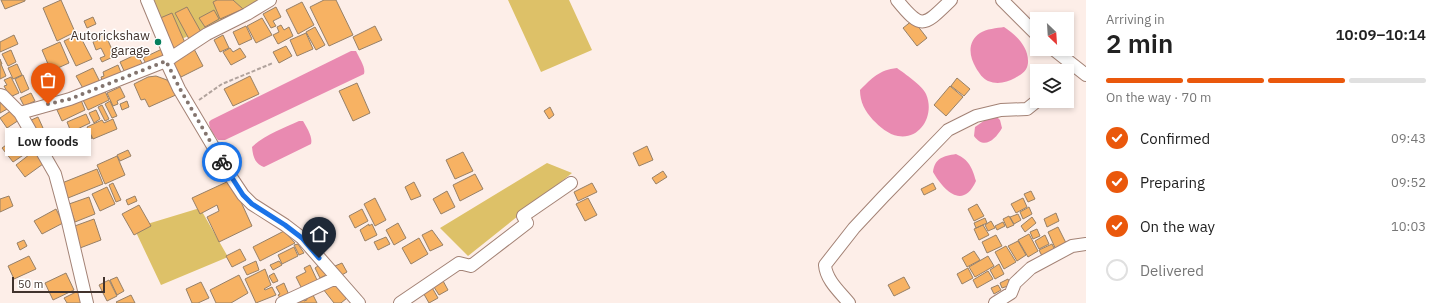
<!DOCTYPE html>
<html lang="en">
<head>
<meta charset="utf-8">
<style>
	:root { --surface:#fff; --page:#f6f6f6; --text:#222; --muted:#767676; --line:#e0e0e0; --accent:#ea580c }
	body { margin:0; font-family:"IBM Plex Sans",sans-serif; background:var(--page); color:var(--text); height:100vh; display:flex; flex-direction:column; font-size:15px; white-space:nowrap }
	* { box-sizing:border-box; margin:0 }
	p { font-size:13px; color:var(--muted) }
	.icon { flex:none; width:22px; height:22px; fill:none; stroke:currentColor; stroke-width:2; stroke-linecap:round; stroke-linejoin:round }
	.map { position:relative; flex:1; overflow:hidden }
	.details { display:flex; flex-direction:column; background:var(--surface); width:360px }
	.details>* { flex:none }
	.needle { width:26px; rotate:155deg }
	.tools { position:absolute; left:1030px; top:12px; display:grid; gap:8px }
	.tools a { display:grid; place-items:center; width:44px; height:44px; border-radius:0px; background:var(--surface); box-shadow:0 2px 6px #0003; font-size:20px }
	.scale { position:absolute; left:12px; bottom:10px; width:93px; box-sizing:border-box; padding-left:4px; border:2px solid #41332d; border-top:0; font-size:11px; line-height:14px; white-space:nowrap; color:#41332d; -webkit-text-stroke:3px #fff; paint-order:stroke }
	.pin { position:absolute; display:grid; place-items:center; width:34px; height:34px; color:#fff; margin:-41px -17px; border-radius:50% 50% 50% 0; rotate:-45deg; box-shadow:0 0 4px #0007 }
	.pin .icon { rotate:45deg }
	.courier { position:absolute; display:grid; place-items:center; width:40px; height:40px; margin:-20px; border:3px solid #1a73e8; border-radius:50%; background:#fff; color:#222; box-shadow:0 1px 5px #0007 }
	.bubble { position:absolute; height:28px; border-radius:0px; background:var(--surface); box-shadow:0 2px 6px #0003; font-size:13px; font-weight:600; line-height:28px; text-align:center }
	.overview em { font-style:normal; font-weight:600 }
	.overview div { display:flex; flex-direction:column-reverse }
	.overview { display:flex; align-items:center; justify-content:space-between; height:68px; padding:0 20px }
	h1 { font-size:26px; font-weight:600; line-height:30px }
	.bar { display:grid; grid-template-columns:repeat(4,1fr); gap:6px 4px; align-content:center; height:48px; padding:0 20px }
	.bar i { height:5px; border-radius:3px; background:var(--line) }
	.bar .current { background:var(--accent) }
	.bar p { grid-column:span 4 }
	ol { padding:0 20px; list-style:none }
	li { display:flex; align-items:center; gap:12px; height:44px }
	li p { margin-inline-start:auto }
	li .icon { padding:4px; border-radius:50%; background:var(--accent); color:#fff; stroke-width:4 }
	li:last-child { color:var(--muted) }
	li i { width:22px; height:22px; border:2px solid var(--line); border-radius:50% }
	main { display:flex; flex:1; min-height:0 }
	.map>svg:first-child { display:block }
	.green { fill:#ddc168 }
	.water { fill:#e98ab1 }
	.building { fill:#f7b263; stroke:#978067 }
	.lines { fill:none; stroke-linecap:round; stroke-linejoin:round }
	.street-casing { stroke:#a38275; stroke-width:14 }
	.path { stroke:#b1a39d; stroke-width:2; stroke-dasharray:4 2; stroke-linecap:butt }
	.street { stroke:#fff; stroke-width:12 }
	.done { stroke:#83746e; stroke-width:4; stroke-dasharray:0 7.2 }
	.route { stroke:#1a73e8; stroke-width:5 }
	.poi-dot { fill:#047e5c; stroke:#fff; stroke-width:1.5 }
	.labels { text-anchor:middle; stroke-width:3; stroke-linejoin:round; paint-order:stroke }
	.poi-label { font-size:13px; fill:#41332d; stroke:#fff; text-anchor:end }
</style>
</head>
<body>
<main>
<div class="map">
<svg width="1086" height="303" viewBox="0 0 1086 303">
	<rect width="100%" height="100%" fill="#fdeee8"/>
	<!-- green -->
	<path class="green" d="M151,0H271L170,44Z
		M508,0H569L592,50L541,72Z
		M547,163L572,173L468,256L440,228Z
		M200,208L228,257L161,285L134,228Z"/>
	<!-- water -->
	<path class="water" d="M1004,27C1016,35 1029,47 1028,63C1027,71 1022,74 1015,78C1007,82 998,85 988,81C983,79 979,73 976,68C969,56 967,42 980,33C986,29 997,28 1004,27Z
		M351,51H356C359,58 366,67 364,74L225,140H218C214,135 209,129 209,122L211,120Z
		M897,68C905,74 922,85 926,94C935,114 921,140 898,136C889,135 879,126 873,120C865,111 860,102 860,90C872,78 879,70 897,68Z
		M996,116L1000,120L1002,128C995,140 984,150 974,136L975,127L988,118Z
		M299,121H303C307,128 313,137 311,144L264,167C255,164 253,157 252,147C264,135 284,128 299,121Z
		M956,154C969,160 972,167 976,181C963,210 944,191 933,172C935,158 943,156 956,154Z"/>
	<!-- building -->
	<path class="building" d="M1,0H25V1L5,9Z
		M61,0L75,32L57,41L43,8Z
		M217,0H233L243,9L220,19L213,2Z
		M324,0H336L353,35L329,46L310,7Z
		M302,2L314,25L298,34L286,10Z
		M187,7L201,32L189,39L175,13Z
		M276,7L281,17L273,21L276,26L271,28L263,14Z
		M214,10L219,19L205,27L199,18Z
		M172,13L186,45L172,51L158,19Z
		M93,17L96,24L87,28L84,21Z
		M262,18L272,35L256,43L247,26Z
		M913,20L927,38L917,46L903,28Z
		M281,25L284,30L289,27L293,36L278,44L273,35L279,32L277,27Z
		M246,26L252,39L239,45L233,32Z
		M375,26L382,40L359,50L353,37Z
		M315,27L325,45L316,50L306,32Z
		M306,33L313,49L297,56L290,40Z
		M79,34L92,59L76,66L64,41Z
		M105,34L115,56L102,62L100,58L105,56L101,48L96,50L93,42L98,40L97,37Z
		M14,35L18,44L0,52V42Z
		M223,35L229,48L220,52L214,40Z
		M60,42L69,63L51,71L42,50Z
		M286,46L292,56L279,63L273,52Z
		M193,47L203,66L181,77L171,59Z
		M230,48L233,52L240,48L246,57L231,65L223,52Z
		M162,49L166,57L147,66L143,58Z
		M11,50L16,62L8,66L2,54Z
		M137,54L143,65L125,73L120,62Z
		M0,59L2,64H1L6,76L0,79Z
		M17,64L22,75L13,79L8,68Z
		M118,65L122,75L103,83L101,77L104,76L103,72Z
		M93,68L101,84L85,92L76,76Z
		M23,75L29,89L21,93L15,79Z
		M156,76L167,80L178,94L149,107L145,99L141,100L134,84L148,77Z
		M250,76L259,94L233,106L224,89Z
		M11,77L19,93L10,97L4,86L7,85L4,80Z
		M957,78L970,89L964,96L951,86Z
		M357,83L370,113L353,121L339,91Z
		M950,86L963,97L946,116L934,105Z
		M120,87L125,97L117,101L118,104L113,106L107,93Z
		M105,91L109,100L88,110L83,100Z
		M31,93L35,101L24,106L20,98Z
		M0,100L9,108L0,113Z
		M81,100L85,110L62,121L57,110Z
		M110,101L117,116L112,118L105,104Z
		M127,101L129,107L122,110L120,104Z
		M102,105L109,119L105,121L98,107Z
		M550,107L554,115L549,119L544,111Z
		M12,110L19,120L7,128L0,118Z
		M96,110L100,119L94,123L89,113Z
		M86,114L90,123L71,132L67,122Z
		M38,117L43,128L35,132L29,121Z
		M113,119L117,129L93,139L87,127L102,120L104,123Z
		M88,129L92,138L79,144L75,134Z
		M20,135L31,150L13,162L2,148Z
		M75,140L78,146L68,150L65,144Z
		M647,146L653,160L639,166L633,153Z
		M128,150L131,156L120,161L117,155Z
		M34,151L43,164L25,177L16,165Z
		M463,152L473,171L455,179L446,160Z
		M117,156L125,175L105,184L97,165Z
		M97,169L103,184L68,198L62,183Z
		M663,171L667,177L656,184L652,178Z
		M475,174L483,189L460,201L453,185Z
		M231,180L252,226L219,242L207,217L219,211L217,205L200,214L192,198Z
		M414,182L421,196L411,200L405,187Z
		M113,183L121,200L116,202L109,185Z
		M592,183L597,192L578,201L574,192Z
		M933,183L936,189L924,195L921,189Z
		M107,187L115,204L100,211L92,194Z
		M447,191L455,207L441,214L433,199Z
		M1031,191L1035,199L1028,202L1024,194Z
		M9,196L13,206L0,212V199Z
		M135,196L137,201L128,205L126,200Z
		M89,197L95,214L75,222L69,204Z
		M375,198L386,220L375,226L364,204Z
		M588,198L597,215L585,221L576,204Z
		M1023,198L1027,207L1016,213L1011,204Z
		M977,204L984,216L974,221L968,209Z
		M139,205L151,226L134,235L122,214Z
		M1029,207L1032,214L1023,219L1020,212Z
		M56,209L63,223L42,234L34,221Z
		M362,209L368,221L355,228L349,216Z
		M1056,213L1059,221L1047,227L1044,219Z
		M1018,214L1021,220L1014,224L1010,217Z
		M1009,216L1014,225L1007,228L1003,219Z
		M1032,217L1036,223L1025,232L1021,226Z
		M985,218L987,223L976,228L974,223Z
		M94,219L101,240L80,248L72,227Z
		M991,221L995,228L988,231L985,225Z
		M1003,222L1005,226L997,230L995,226Z
		M398,223L406,238L394,245L386,230Z
		M369,224V226L372,224L377,235L365,241L360,230Z
		M983,225L989,235L979,240L974,229Z
		M1058,227L1067,245L1056,250L1048,232Z
		M1037,229L1040,236L1033,239L1030,232Z
		M432,230L443,245L430,251L422,235Z
		M284,231L295,243L260,261L253,247Z
		M1029,234L1038,251L1028,257L1018,240Z
		M996,235L1002,246L987,253L982,242Z
		M1045,235L1049,244L1039,249L1035,241Z
		M386,237L390,244L378,250L374,242Z
		M419,238L428,254L411,264L402,248Z
		M24,240L27,246L20,250L17,243Z
		M1018,241L1026,255L1017,261L1008,246Z
		M298,244L304,253L299,255L294,245Z
		M1052,244L1056,252L1043,258L1039,250Z
		M1006,246L1016,262L1004,269L995,252Z
		M294,247L298,256L282,264L278,255Z
		M240,249L246,260L232,267L226,256Z
		M974,251L980,260L967,267L962,258Z
		M29,256L36,269L14,279L8,266Z
		M988,256L994,266L975,277L969,267Z
		M256,261L259,270L247,275L243,267Z
		M279,261L282,265L273,270L270,265Z
		M342,263L347,272L340,276L335,266Z
		M321,264L326,275L320,278L315,268Z
		M999,264L1004,274L995,279L990,270Z
		M310,265L317,280L302,289L296,277L306,272L304,268Z
		M968,268L973,278L962,284L957,274Z
		M265,269L271,285L264,289L265,290L272,287L276,295L256,303L245,279Z
		M988,271L993,279L977,288L973,280Z
		M66,273L74,290L53,300L45,283Z
		M274,273L278,281L273,283L269,276Z
		M239,275L248,293L231,303H216L210,290Z
		M117,277L124,291L117,295L110,280Z
		M904,277L910,288L894,296L888,285Z
		M442,279L448,290L439,295L432,284Z
		M1008,279L1011,285L1002,288L1000,283Z
		M109,280L117,296L107,301L99,285Z
		M334,281L347,298L341,303H334L323,289Z
		M201,282L209,298L198,303H192L186,289Z
		M284,283L289,295L281,299L278,295L280,294L276,287Z
		M430,284L438,298L429,303L421,289Z
		M998,285L1001,290L994,294L991,288Z
		M78,291L83,303H67L64,298Z
		M312,293L317,303H296L303,298L304,301L307,300L306,297Z
		M131,295L135,303H117L116,302Z"/>
	<g class="lines">
		<!-- street casing -->
		<g class="street-casing">
			<path id="street" d="M147,0L171,58
				M897,0C922,31 924,26 951,0
				M1002,0L1037,35
				M1053,49L1086,75
				M166,61L179,89L233,180L243,195L252,204L285,225L302,238L359,303
				M0,95L3,96L20,113L70,99L166,61L207,34L247,14L270,0
				M20,113L55,174L68,222L87,303
				M282,303L336,278
				M400,303L459,263L471,266L527,223L523,216L571,183
				M849,303C840,292 826,280 825,265L854,228L883,197L948,130L976,116L1001,110L1027,109L1037,101
				M995,303L1011,293L1015,283L1031,268L1072,246L1086,244"/>
		</g>
		<!-- path -->
		<path class="path" d="M199,100L222,84L273,63"/>
		<!-- street -->
		<use href="#street" class="street"/>
	</g>
	<g class="lines">
		<!-- done -->
		<path class="done" d="M48,104L70,99L166,61L180,89L222,162"/>
		<!-- route -->
		<path class="route" d="M222,162L243,195L252,204L285,225L302,238L319,258"/>
	</g>
	<!-- markers -->
	<circle class="poi-dot" cx="158" cy="42" r="4"/>
	<g class="labels">
		<!-- poi labels -->
		<g class="poi-label">
			<text x="150" y="40">Autorickshaw<tspan x="150" dy="15">garage</tspan></text>
		</g>
	</g>
</svg>
<div class="tools">
<a><svg class="needle" viewBox="-14 -14 28 28"><path d="M0-13l5 13h-10z" fill="#e53935"/><path d="M0 13l5-13h-10z" fill="#767676"/></svg></a>
<a><svg class="icon" aria-label="layers" viewBox="0 0 24 24"><path d="M12 4l9 5-9 5-9-5zM3 14l9 5 9-5"/></svg></a>
</div>
<div class="scale">50 m</div>
<div class="pin" style="left:48px;top:104px;background:#ea580c"><svg class="icon" aria-label="bag" viewBox="0 0 24 24"><path d="M5 8h14l-1 12H6zM9 8a3 3 0 0 1 6 0"/></svg></div>
<div class="pin" style="left:319px;top:258px;background:#1f2937"><svg class="icon" aria-label="home" viewBox="0 0 24 24"><path d="M3 11l9-7 9 7M6 9v11h12V9"/></svg></div>
<div class="courier" style="left:222px;top:162px"><svg class="icon" aria-label="bike" viewBox="0 0 24 24"><circle cx="6" cy="16" r="4"/><circle cx="18" cy="16" r="4"/><path d="M6 16l4-8h5l3 8M10 8l3 8H6M13 5h3"/></svg></div>
<div class="bubble" style="left:5px;top:128px;width:86px">Low foods</div>
</div>
<section class="details">
<div class="overview"><div><h1>2 min</h1><p>Arriving in</p></div><em>10:09–10:14</em></div>
<div class="bar"><i class="current"></i><i class="current"></i><i class="current"></i><i></i><p>On the way · 70 m</p></div>
<ol>
<li><svg class="icon" aria-label="check" viewBox="0 0 24 24"><path d="M5 12l5 5 9-10"/></svg>Confirmed<p>09:43</p></li>
<li><svg class="icon" aria-label="check" viewBox="0 0 24 24"><path d="M5 12l5 5 9-10"/></svg>Preparing<p>09:52</p></li>
<li><svg class="icon" aria-label="check" viewBox="0 0 24 24"><path d="M5 12l5 5 9-10"/></svg>On the way<p>10:03</p></li>
<li><i></i>Delivered</li>
</ol>
</section>
</main>
</body>
</html>
